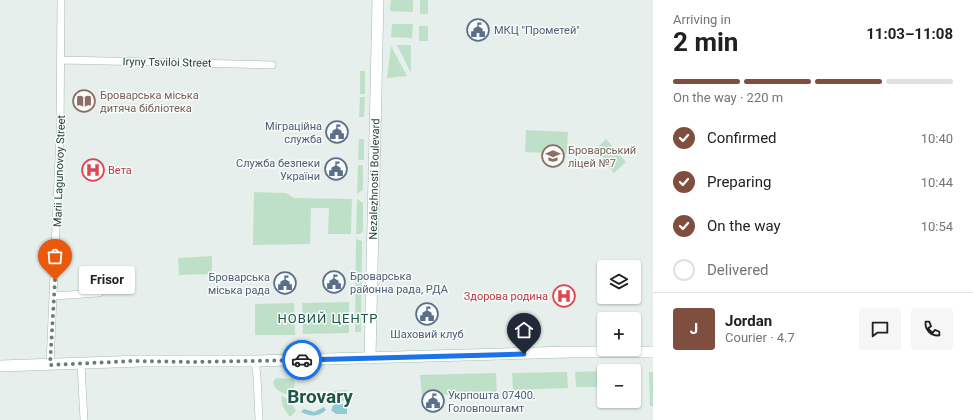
<!DOCTYPE html>
<html lang="en">
<head>
<meta charset="utf-8">
<style>
	:root { --surface:#fff; --page:#f6f6f6; --text:#202124; --muted:#757577; --line:#e0e0e0; --accent:#7f4e3f }
	body { margin:0; font-family:Roboto,sans-serif; background:var(--page); color:var(--text); height:100vh; display:flex; flex-direction:column; font-size:15px; white-space:nowrap }
	* { box-sizing:border-box; margin:0 }
	p { font-size:13px; color:var(--muted) }
	.icon { flex:none; width:22px; height:22px; fill:none; stroke:currentColor; stroke-width:2; stroke-linecap:round; stroke-linejoin:round }
	.map { position:relative; flex:1; overflow:hidden }
	.details { display:flex; flex-direction:column; background:var(--surface); width:320px }
	.details>* { flex:none }
	.controls { position:absolute; left:597px; top:260px; display:grid; gap:8px }
	.controls a { display:grid; place-items:center; width:44px; height:44px; border-radius:4px; background:var(--surface); box-shadow:0 1px 3px #0004; font-size:20px }
	.pin { position:absolute; display:grid; place-items:center; width:34px; height:34px; color:#fff; margin:-41px -17px; border-radius:50% 50% 50% 0; rotate:-45deg; box-shadow:0 0 4px #0007 }
	.pin .icon { rotate:45deg }
	.courier { position:absolute; display:grid; place-items:center; width:40px; height:40px; margin:-20px; border:3px solid #1a73e8; border-radius:50%; background:#fff; color:#222; box-shadow:0 1px 5px #0007 }
	.bubble { position:absolute; height:28px; border-radius:4px; background:var(--surface); box-shadow:0 1px 3px #0004; font-size:13px; font-weight:700; line-height:28px; text-align:center }
	.summary em { font-style:normal; font-weight:700 }
	.summary div { display:flex; flex-direction:column-reverse }
	.summary { display:flex; align-items:center; justify-content:space-between; height:68px; padding:0 20px }
	h1 { font-size:26px; font-weight:700; line-height:30px }
	.bar { display:grid; grid-template-columns:repeat(4,1fr); gap:6px 4px; align-content:center; height:48px; padding:0 20px }
	.bar i { height:5px; border-radius:3px; background:var(--line) }
	.bar .current { background:var(--accent) }
	.bar p { grid-column:span 4 }
	.line { display:flex; align-items:center; gap:10px; padding:0 20px; border-top:1px solid var(--line) }
	.line div { flex:1 }
	.round { display:grid; place-items:center; flex:none; width:42px; height:42px; border-radius:4px; background:var(--page) }
	ol { padding:0 20px; list-style:none }
	li { display:flex; align-items:center; gap:12px; height:44px }
	li p { margin-inline-start:auto }
	li .icon { padding:4px; border-radius:50%; background:var(--accent); color:#fff; stroke-width:4 }
	li:last-child { color:var(--muted) }
	li i { width:22px; height:22px; border:2px solid var(--line); border-radius:50% }
	main { display:flex; flex:1; min-height:0 }
	.map>svg:first-child { display:block }
	.green { fill:#bfe0c8 }
	.water { fill:#8ec9d4 }
	.lines { fill:none; stroke-linecap:round; stroke-linejoin:round }
	.street-casing { stroke:#a8b8b2; stroke-width:8 }
	.secondary-casing { stroke:#a4bbb3; stroke-width:12 }
	.street { stroke:#fff; stroke-width:7 }
	.secondary { stroke:#fff; stroke-width:11 }
	.done { stroke:#687f78; stroke-width:4; stroke-dasharray:0 7.2 }
	.route { stroke:#1a73e8; stroke-width:5 }
	.labels { text-anchor:middle; stroke-width:3; stroke-linejoin:round; paint-order:stroke }
	.service-label { font-size:11px; fill:#4e5e75; stroke:#f7fbf9; text-anchor:start }
	.street-label { font-size:11px; fill:#24423a; stroke:#f7fbf9 }
	.education-label { font-size:11px; fill:#785e54; stroke:#f7fbf9; text-anchor:start }
	.health-label { font-size:11px; fill:#be3a42; stroke:#f7fbf9; text-anchor:start }
	.quarter-label { font-size:13px; letter-spacing:1px; fill:#1f5548; stroke:#f7fbf9 }
	.town-label { font-size:19px; font-weight:bold; fill:#1f5548; stroke:#f7fbf9 }
</style>
</head>
<body>
<main>
<div class="map">
<svg width="653" height="420" viewBox="0 0 653 420">
	<rect width="100%" height="100%" fill="#e6efeb"/>
	<!-- green -->
	<path class="green" d="M391,0H413V12L390,11Z
		M420,0H428V14H420Z
		M392,24H413L412,38L391,37Z
		M419,26H428V41H419Z
		M397,45H411V73Z
		M391,46L407,76L387,78Z
		M360,71H365V94H360Z
		M360,97H365L364,117H359Z
		M526,130L568,132L567,154L525,152Z
		M359,139H364V160H358Z
		M606,139L626,162L614,173L594,151Z
		M358,165H363V190L357,194Z
		M254,192L286,193L294,198L352,199L351,234H328L329,208H311L310,244L253,245Z
		M357,199L363,203V231L360,234H356Z
		M356,239L362,241L361,332H355Z
		M212,256V274L179,275L178,258Z
		M349,302V333L303,334L302,303Z
		M294,303L295,335H255V304Z
		M604,371V387H576L575,372Z
		M567,372L568,388L513,390L512,373Z
		M649,372H653V406H650Z
		M496,373L497,394L422,395L420,375Z
		M276,378L293,379L295,383L294,388L287,394C281,393 274,389 273,382Z
		M347,390V401H334V391Z
		M281,396L290,400L296,411L290,417L283,407Z"/>
	<!-- water -->
	<path class="water" d="M334,404H347V414H336L331,410Z
		M324,407L326,410C318,417 311,417 301,412L304,409L314,412Z"/>
	<g class="lines">
		<!-- street casing -->
		<g class="street-casing">
			<path id="street" d="M62,60L272,65
				M54,296L99,293
				M255,361L257,376L259,420
				M81,364L84,420
				M50,365L60,135L61,0"/>
		</g>
		<!-- secondary casing -->
		<g class="secondary-casing">
			<g id="secondary">
				<path id="s1" d="M370,358L378,0"/>
				<path d="M0,366L142,361H255L569,352H653"/>
			</g>
		</g>
		<!-- street -->
		<use href="#street" class="street"/>
		<!-- secondary -->
		<use href="#secondary" class="secondary"/>
	</g>
	<g class="lines">
		<!-- done -->
		<path class="done" d="M55,280L50,365L132,361L194,362L302,360"/>
		<!-- route -->
		<path class="route" d="M302,360L524,354"/>
	</g>
	<!-- icons -->
	<defs>
		<g id="civic-ring" transform="scale(1.15)"><circle r="9.5" fill="#f7fbf9" stroke="#5c6f8a" stroke-width="1.5"/><path d="M-.6-6.5H3V-4.5H.6V-3L4-1V1h2V6H-6V1h2V-1L-.6-3ZM-1.2 2.5V6h2.4V2.5Z" fill="#5c6f8a"/></g>
		<g id="library-ring" transform="scale(1.15)"><circle r="9.5" fill="#f7fbf9" stroke="#8d6e63" stroke-width="1.5"/><path d="M-6-4Q-3-5.5-.7-3.5V5Q-3 3-6 4ZM6-4Q3-5.5 .7-3.5V5Q3 3 6 4Z" fill="#8d6e63"/></g>
		<g id="school-ring" transform="scale(1.15)"><circle r="9.5" fill="#f7fbf9" stroke="#8d6e63" stroke-width="1.5"/><path d="M0-5L7-2L0 1L-7-2ZM-4 1L0 2.5L4 1V4Q0 6-4 4Z" fill="#8d6e63"/></g>
		<g id="hospital-ring" transform="scale(1.15)"><circle r="9.5" fill="#f7fbf9" stroke="#e0444e" stroke-width="1.5"/><path d="M-5-5h3v3.5h4V-5h3V5h-3V1.5h-4V5h-3Z" fill="#e0444e"/></g>
	</defs>
	<g fill-rule="evenodd">
		<use href="#civic-ring" x="478" y="30"/>
		<use href="#library-ring" x="84" y="101"/>
		<use href="#civic-ring" x="337" y="132"/>
		<use href="#school-ring" x="553" y="156"/>
		<use href="#civic-ring" x="336" y="169"/>
		<use href="#hospital-ring" x="93" y="170"/>
		<use href="#civic-ring" x="334" y="282"/>
		<use href="#civic-ring" x="285" y="283"/>
		<use href="#hospital-ring" x="564" y="296"/>
		<use href="#civic-ring" x="427" y="314"/>
		<use href="#civic-ring" x="433" y="401"/>
	</g>
	<g class="labels">
		<!-- service labels -->
		<g class="service-label">
			<text x="494" y="34">МКЦ "Прометей"</text>
			<text x="322" y="130" text-anchor="end">Міграційна<tspan x="322" dy="13">служба</tspan></text>
			<text x="320" y="167" text-anchor="end">Служба безпеки<tspan x="320" dy="13">України</tspan></text>
			<text x="350" y="280">Броварська<tspan x="350" dy="13">районна рада, РДА</tspan></text>
			<text x="270" y="281" text-anchor="end">Броварська<tspan x="270" dy="13">міська рада</tspan></text>
			<text x="427" y="338" text-anchor="middle">Шаховий клуб</text>
			<text x="448" y="399">Укрпошта 07400.<tspan x="448" dy="13">Головпоштамт</tspan></text>
		</g>
		<!-- street labels -->
		<g class="street-label">
			<text transform="translate(167 62) rotate(1)" y="4">Iryny Tsviloi Street</text>
			<text transform="translate(59 171) rotate(-88)" y="4">Marii Lagunovoy Street</text>
			<text dy="4" stroke="none"><textPath href="#s1" startOffset="179">Nezalezhnosti Boulevard</textPath></text>
		</g>
		<!-- education labels -->
		<g class="education-label">
			<text x="100" y="99">Броварська міська<tspan x="100" dy="13">дитяча бібліотека</tspan></text>
			<text x="568" y="154">Броварський<tspan x="568" dy="13">ліцей №7</tspan></text>
		</g>
		<!-- health labels -->
		<g class="health-label">
			<text x="108" y="174">Вета</text>
			<text x="548" y="300" text-anchor="end">Здорова родина</text>
		</g>
		<!-- quarter labels -->
		<g class="quarter-label">
			<text x="328" y="323">НОВИЙ ЦЕНТР</text>
		</g>
		<!-- town labels -->
		<g class="town-label">
			<text x="320" y="403">Brovary</text>
		</g>
	</g>
</svg>
<div class="controls">
<a><svg class="icon" aria-label="layers" viewBox="0 0 24 24"><path d="M12 4l9 5-9 5-9-5zM3 14l9 5 9-5"/></svg></a>
<a>+</a>
<a>−</a>
</div>
<div class="pin" style="left:55px;top:280px;background:#ea580c"><svg class="icon" aria-label="bag" viewBox="0 0 24 24"><path d="M5 8h14l-1 12H6zM9 8a3 3 0 0 1 6 0"/></svg></div>
<div class="pin" style="left:524px;top:354px;background:#1f2937"><svg class="icon" aria-label="home" viewBox="0 0 24 24"><path d="M3 11l9-7 9 7M6 9v11h12V9"/></svg></div>
<div class="courier" style="left:302px;top:360px"><svg class="icon" aria-label="car" viewBox="0 0 24 24"><path d="M5 17H2v-5l4-1 3-4h7l3 4 3 1v5h-3M9 17h6M6 11h13"/><circle cx="7" cy="17" r="2"/><circle cx="17" cy="17" r="2"/></svg></div>
<div class="bubble" style="left:79px;top:266px;width:56px">Frisor</div>
</div>
<section class="details">
<div class="summary"><div><h1>2 min</h1><p>Arriving in</p></div><em>11:03–11:08</em></div>
<div class="bar"><i class="current"></i><i class="current"></i><i class="current"></i><i></i><p>On the way · 220 m</p></div>
<ol>
<li><svg class="icon" aria-label="check" viewBox="0 0 24 24"><path d="M5 12l5 5 9-10"/></svg>Confirmed<p>10:40</p></li>
<li><svg class="icon" aria-label="check" viewBox="0 0 24 24"><path d="M5 12l5 5 9-10"/></svg>Preparing<p>10:44</p></li>
<li><svg class="icon" aria-label="check" viewBox="0 0 24 24"><path d="M5 12l5 5 9-10"/></svg>On the way<p>10:54</p></li>
<li><i></i>Delivered</li>
</ol>
<div class="line" style="height:72px"><b class="round" style="background:var(--accent);color:#fff">J</b><div><b>Jordan</b><p>Courier · 4.7</p></div><a class="round"><svg class="icon" aria-label="chat" viewBox="0 0 24 24"><path d="M4 5h16v11H9l-5 4z"/></svg></a><a class="round"><svg class="icon" aria-label="phone" viewBox="0 0 24 24"><path d="M5 4h4l2 5-3 2q2 4 5 5l2-3 5 2v4C11 20 4 13 5 4z"/></svg></a></div>
</section>
</main>
</body>
</html>
